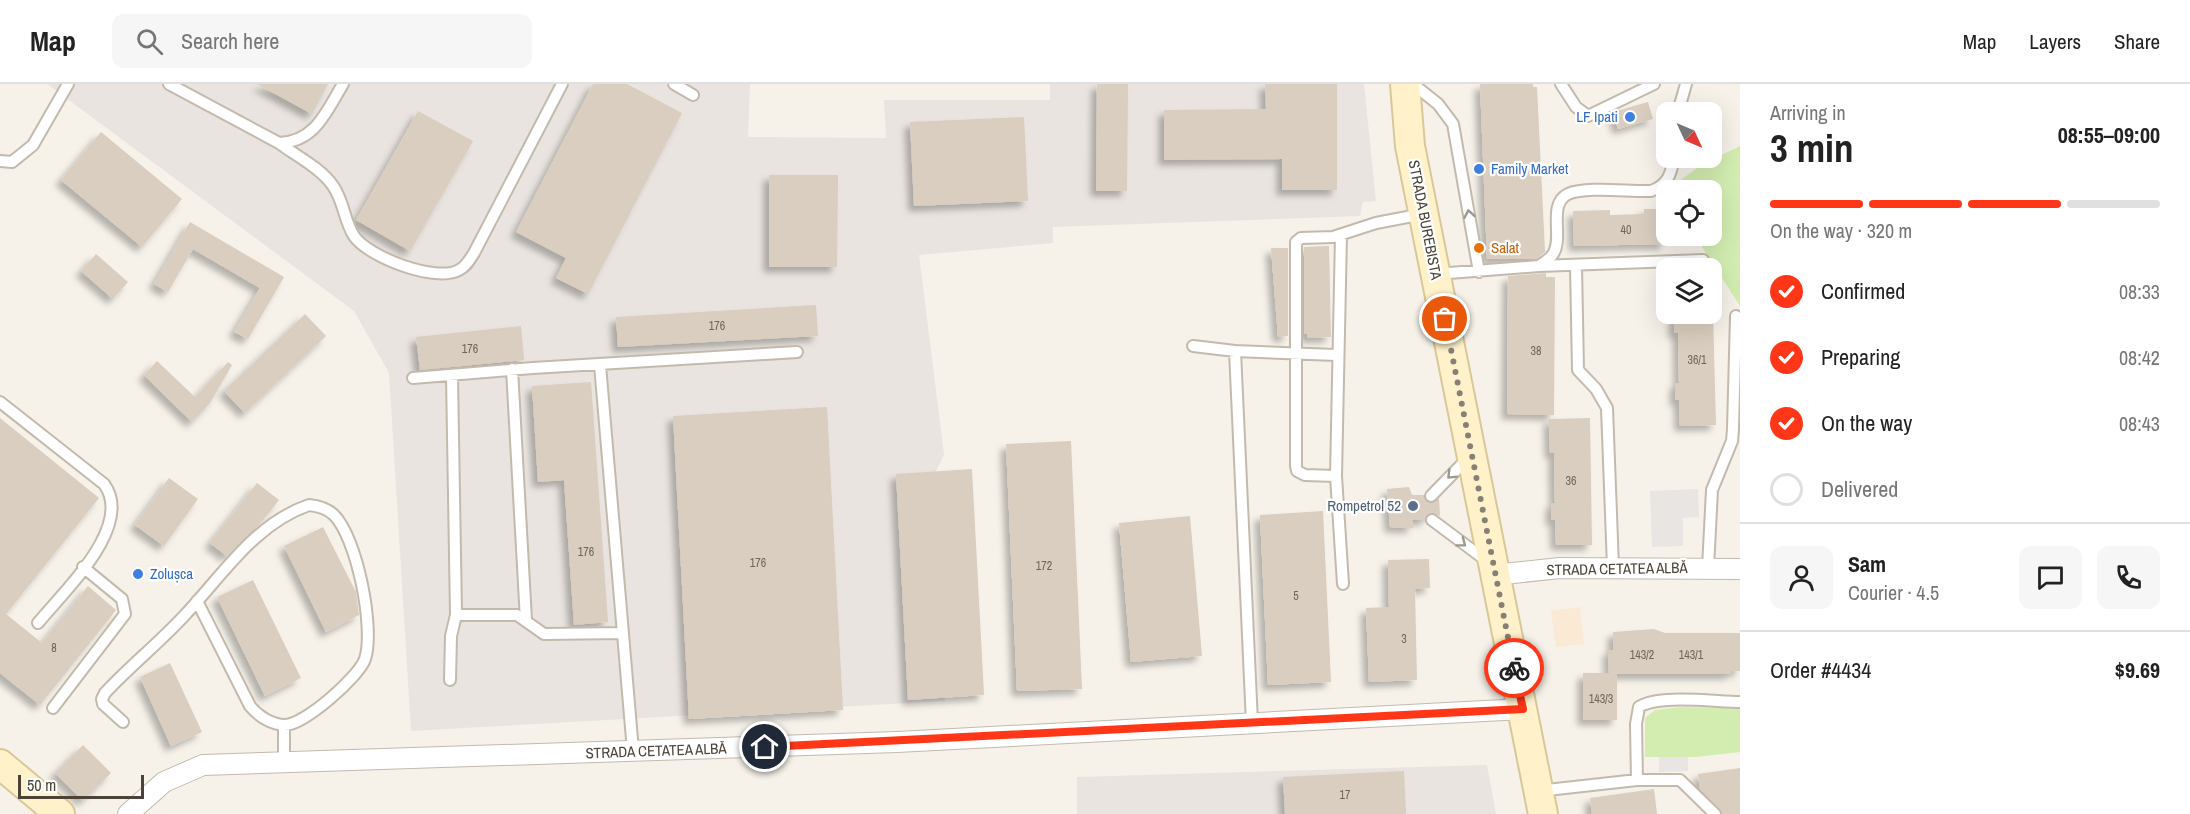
<!DOCTYPE html>
<html lang="en">
<head>
<meta charset="utf-8">
<style>
	:root { --surface:#fff; --page:#f6f6f6; --text:#222; --muted:#767676; --line:#e0e0e0; --accent:#ff3718 }
	body { margin:0; font-family:"Archivo Narrow",sans-serif; background:var(--page); color:var(--text); height:100vh; display:flex; flex-direction:column; font-size:22px; white-space:nowrap }
	* { box-sizing:border-box; margin:0 }
	p { font-size:20px; color:var(--muted) }
	.icon { flex:none; width:33px; height:33px; fill:none; stroke:currentColor; stroke-width:2; stroke-linecap:round; stroke-linejoin:round }
	.map { position:relative; flex:1; overflow:hidden }
	.drawer { display:flex; flex-direction:column; background:var(--surface); width:450px }
	.drawer>* { flex:none }
	.needle { width:39px; rotate:134deg }
	.buttons { position:absolute; left:1656px; top:18px; display:grid; gap:12px }
	.buttons a { display:grid; place-items:center; width:66px; height:66px; border-radius:12px; background:var(--surface); box-shadow:0 6px 24px #0002; font-size:30px }
	.scale { position:absolute; left:18px; bottom:15px; width:126px; box-sizing:border-box; padding-left:6px; border:3px solid #4b4337; border-top:0; font-size:16px; line-height:21px; white-space:nowrap; color:#4b4337; -webkit-text-stroke:4px #fff; paint-order:stroke }
	.pin { position:absolute; display:grid; place-items:center; width:51px; height:51px; color:#fff; margin:-26px; border:3px solid #fff; border-radius:50%; box-shadow:0 2px 6px #0007 }
	.courier { position:absolute; display:grid; place-items:center; width:60px; height:60px; margin:-30px; border:4px solid #ff3718; border-radius:50%; background:#fff; color:#222; box-shadow:0 2px 8px #0007 }
	.headline em { font-style:normal; font-weight:800 }
	.headline div { display:flex; flex-direction:column-reverse }
	.headline { display:flex; align-items:center; justify-content:space-between; height:102px; padding:0 30px }
	h1 { font-size:39px; font-weight:800; line-height:45px }
	.bar { display:grid; grid-template-columns:repeat(4,1fr); gap:9px 6px; align-content:center; height:72px; padding:0 30px }
	.bar i { height:8px; border-radius:4px; background:var(--line) }
	.bar .selected { background:var(--accent) }
	.bar p { grid-column:span 4 }
	.line { display:flex; align-items:center; gap:15px; padding:0 30px; border-top:2px solid var(--line) }
	.line div { flex:1 }
	.round { display:grid; place-items:center; flex:none; width:63px; height:63px; border-radius:12px; background:var(--page) }
	ol { padding:0 30px; list-style:none }
	li { display:flex; align-items:center; gap:18px; height:66px }
	li p { margin-inline-start:auto }
	li .icon { padding:6px; border-radius:50%; background:var(--accent); color:#fff; stroke-width:4 }
	li:last-child { color:var(--muted) }
	li i { width:33px; height:33px; border:3px solid var(--line); border-radius:50% }
	header { display:flex; align-items:center; gap:36px; box-sizing:border-box; height:84px; padding:0 30px; background:var(--surface); border-bottom:2px solid var(--line) }
	header strong { font-size:28px }
	nav { display:flex; gap:33px; margin-inline-start:auto; font-size:21px }
	.search { width:420px; height:54px; background:var(--page); display:flex; align-items:center; gap:15px; box-sizing:border-box; padding:0 21px; border-radius:12px; color:var(--muted); font-size:22px }
	main { display:flex; flex:1; min-height:0 }
	.map>svg:first-child { display:block }
	.commercial { fill:#f9e9d5 }
	.industrial { fill:#e9e4df }
	.green { fill:#d3edb1 }
	.parking { fill:#e8e5e2 }
	.building { fill:#d9cebf; filter:url(#shadow) }
	.lines { fill:none; stroke-linecap:round; stroke-linejoin:round }
	.service-casing { stroke:#c3baac; stroke-width:14 }
	.minor-casing { stroke:#c3baac; stroke-width:22 }
	.secondary-casing { stroke:#d9c797; stroke-width:32 }
	.service { stroke:#fff; stroke-width:10 }
	.minor { stroke:#fff; stroke-width:20 }
	.secondary { stroke:#fff2cb; stroke-width:28 }
	.oneway { stroke:#9c9891 }
	.done { stroke:#878076; stroke-width:6; stroke-dasharray:0 10.8 }
	.route { stroke:#ff3718; stroke-width:8 }
	.shop-dot { fill:#3f7fe0; stroke:#fff; stroke-width:2 }
	.food-dot { fill:#e8710a; stroke:#fff; stroke-width:2 }
	.service-dot { fill:#5c6f8a; stroke:#fff; stroke-width:2 }
	.labels { text-anchor:middle; stroke-width:4.5; stroke-linejoin:round; paint-order:stroke }
	.number-label { font-size:12px; fill:#6e6659 }
	.shop-label { font-size:15px; fill:#366cbe; stroke:#fff; text-anchor:start }
	.street-label { font-size:15px; fill:#4b4337; stroke:#fff }
	.food-label { font-size:15px; fill:#c56008; stroke:#fff; text-anchor:start }
	.service-label { font-size:15px; fill:#4e5e75; stroke:#fff; text-anchor:end }
</style>
</head>
<body>
<header>
<strong>Map</strong>
<div class="search"><svg class="icon" aria-label="search" viewBox="0 0 24 24"><circle cx="10" cy="10" r="6"/><path d="M15 15l6 6"/></svg>Search here</div>
<nav><a>Map</a><a>Layers</a><a>Share</a></nav>
</header>
<main>
<div class="map">
<svg width="1740" height="730" viewBox="0 0 1740 730">
	<defs>
		<filter id="shadow"><feDropShadow dx="-5.5" dy="5.5" stdDeviation="3" flood-color="#0004"/></filter>
	</defs>
	<rect width="100%" height="100%" fill="#f6f2ea"/>
	<!-- commercial -->
	<path class="commercial" d="M1580,523L1584,560L1556,563L1551,527Z"/>
	<!-- industrial -->
	<path class="industrial" d="M47,0H750L748,53L886,54L884,16H1050V0H1364L1376,117L1363,118L1360,132L1053,143V159L919,171L944,371L936,387L945,617L411,647L389,289L354,227Z
		M1487,681L1496,730H1077V693Z"/>
	<!-- green -->
	<path class="green" d="M1740,62V222L1695,152H1712V106H1677L1676,99L1703,80Z
		M1680,623L1740,624V668L1696,673H1645V634L1655,626Z"/>
	<!-- parking -->
	<path class="parking" d="M1698,405L1699,433L1683,434V462L1652,463L1650,407Z
		M1659,673H1688V687L1659,688Z"/>
	<!-- building -->
	<path class="building" d="M257,0H328L312,30Z
		M593,0H627L682,29L588,210L556,194L566,174L516,148Z
		M1097,0H1128L1127,107H1096Z
		M1265,0H1337V106H1282V75L1164,76V26L1266,25Z
		M1480,0H1533V3H1537L1545,168L1536,175H1487Z
		M1648,18L1653,35L1618,45L1613,28Z
		M418,27L473,57L410,167L356,136Z
		M1024,33L1028,117L914,122L910,38Z
		M101,48L182,115L142,163L61,96Z
		M769,91H838L837,183H769Z
		M1644,125H1666V160L1574,162L1573,127L1610,126V131L1644,130Z
		M190,138L284,193L248,255L234,248L260,204L193,165L168,208L154,200Z
		M1329,162L1331,253L1308,254L1307,250H1304V163Z
		M1271,164H1288V252L1278,253Z
		M96,170L128,198L113,215L81,187Z
		M1546,189V193H1555L1554,331L1507,330L1508,192Z
		M816,221L818,252L618,263L616,233Z
		M305,230L326,252L245,329L224,307Z
		M1677,230H1713L1716,341L1680,342L1679,316H1675V299H1679L1678,249H1674V232Z
		M521,242L524,276L420,286L416,253Z
		M157,277L195,313L228,278L232,281L210,319L192,338L144,291Z
		M591,298L608,538L574,541L564,396L538,398L532,302Z
		M827,323L843,626L689,635L673,332Z
		M0,334L99,414L6,530L42,559L88,502L116,526L40,621L0,589Z
		M1590,334L1592,461H1556L1555,436H1551V419H1555L1554,386V369H1550L1549,335Z
		M1071,357L1082,605L1017,607L1006,360Z
		M972,385L984,611L908,616L896,390Z
		M169,394L198,415L164,462L135,441Z
		M257,399L279,416L259,441L227,472L210,459Z
		M1409,403L1412,411H1424L1429,419L1439,414L1440,432L1430,429L1425,436H1412L1413,444L1390,443L1387,405Z
		M1323,427L1331,598L1268,601L1260,431Z
		M1190,432L1202,572L1131,578L1119,439Z
		M323,443L356,508L359,531L326,548L284,462Z
		M1429,475L1430,504L1415,505L1417,596L1369,598L1366,524L1389,523L1388,476Z
		M253,496L301,594L265,612L217,513Z
		M1654,545L1665,549H1740V587H1731V590H1617V636H1583V589H1609L1608,566H1613V548Z
		M170,579L202,648L171,662L140,593Z
		M83,661L111,689L83,717L55,689Z
		M1740,684V730H1722L1700,705L1698,690Z
		M1404,687L1406,730H1285L1283,693Z
		M1654,705L1657,730H1592L1590,714Z"/>
	<g class="lines">
		<!-- service casing -->
		<g class="service-casing">
			<path id="service" d="M169,0L279,59C315,58 326,28 343,0
				M674,0L693,11
				M1413,0L1438,20L1453,40L1479,188
				M1561,0L1576,23L1588,32L1654,0
				M1678,28L1686,0
				M279,59C296,72 321,84 333,102C344,117 344,137 354,152C368,173 436,199 459,186C466,183 470,175 474,169L562,0
				M0,77L12,78L33,61L68,0
				M1341,151L1336,392L1343,500
				M1539,182L1703,176
				M1576,182L1578,286L1596,305L1607,324L1613,483
				M1436,190L1539,182C1543,179 1550,175 1553,170C1564,154 1547,120 1568,110C1587,102 1629,108 1651,107C1668,101 1671,90 1674,74
				M1193,262L1235,267L1336,271
				M1235,267L1252,639
				M600,281L633,667
				M512,285L526,536
				M413,294L533,284L797,268
				M0,318L104,400C135,442 63,508 38,539
				M1336,392L1305,391L1297,387L1296,382V158L1301,154L1333,153L1376,139L1423,130
				M1431,412L1470,372
				M1432,436L1487,477
				M1708,484L1712,406L1732,357L1733,345L1736,232
				M456,531H517L544,550L623,549
				M450,596L451,552L456,531L452,291
				M53,624L125,530L122,515L83,483
				M123,638L103,620L102,615L105,609C130,582 159,559 184,532C222,492 254,440 309,421C318,422 327,424 334,431C357,454 375,544 365,575C359,593 304,641 285,641C272,641 258,632 250,622L197,517
				M284,678V641
				M1637,696L1636,640L1639,623C1658,610 1716,618 1740,618
				M1538,707L1637,696H1680L1715,730"/>
		</g>
		<!-- minor casing -->
		<g class="minor-casing">
			<path id="minor" d="M1494,491L1560,484L1740,485
				M128,730L164,698L203,681L897,658L1523,625"/>
		</g>
		<!-- secondary casing -->
		<g class="secondary-casing">
			<path id="secondary" d="M1405,0L1410,62L1543,730
				M0,680L60,730"/>
		</g>
		<!-- service -->
		<use href="#service" class="service"/>
		<!-- minor -->
		<use href="#minor" class="minor"/>
		<!-- secondary -->
		<use href="#secondary" class="secondary"/>
	</g>
	<!-- one-way arrows -->
	<defs><path id="oneway-chevron" d="M-2-3.5L2.5 0L-2 3.5" fill="none" stroke-width="1.6" stroke-linecap="round" stroke-linejoin="round" transform="scale(1.5)"/></defs>
	<g class="oneway">
		<use href="#oneway-chevron" transform="translate(1469 130) rotate(-100)"/>
		<use href="#oneway-chevron" transform="translate(1451 391) rotate(135)"/>
		<use href="#oneway-chevron" transform="translate(1462 459) rotate(37)"/>
	</g>
	<g class="lines">
		<!-- done -->
		<path class="done" d="M1445,235L1514,584"/>
		<!-- route -->
		<path class="route" d="M765,663L1523,625L1514,584"/>
	</g>
	<!-- markers -->
	<g class="shop-dot">
		<circle cx="1630" cy="33" r="6"/>
		<circle cx="1479" cy="85" r="6"/>
		<circle cx="138" cy="490" r="6"/>
	</g>
	<circle class="food-dot" cx="1479" cy="164" r="6"/>
	<circle class="service-dot" cx="1413" cy="422" r="6"/>
	<g class="labels">
		<!-- number labels -->
		<g class="number-label">
			<text x="1626" y="150">40</text>
			<text x="717" y="246">176</text>
			<text x="470" y="269">176</text>
			<text x="1536" y="271">38</text>
			<text x="1697" y="280">36/1</text>
			<text x="1571" y="401">36</text>
			<text x="586" y="472">176</text>
			<text x="758" y="483">176</text>
			<text x="1044" y="486">172</text>
			<text x="1296" y="516">5</text>
			<text x="1404" y="559">3</text>
			<text x="54" y="568">8</text>
			<text x="1642" y="575">143/2</text>
			<text x="1691" y="575">143/1</text>
			<text x="1601" y="619">143/3</text>
			<text x="1345" y="715">17</text>
		</g>
		<!-- shop labels -->
		<g class="shop-label">
			<text x="1618" y="38" text-anchor="end">LF Ipati</text>
			<text x="1491" y="90">Family Market</text>
			<text x="150" y="495">Zolușca</text>
		</g>
		<!-- street labels -->
		<g class="street-label">
			<text transform="translate(1425 136) rotate(79)" y="5">STRADA BUREBISTA</text>
			<text transform="translate(1617 485) rotate(-1)" y="5">STRADA CETATEA ALBĂ</text>
			<text transform="translate(656 667) rotate(-2)" y="5">STRADA CETATEA ALBĂ</text>
		</g>
		<!-- food labels -->
		<g class="food-label">
			<text x="1491" y="169">Salat</text>
		</g>
		<!-- service labels -->
		<g class="service-label">
			<text x="1401" y="427">Rompetrol 52</text>
		</g>
	</g>
</svg>
<div class="buttons">
<a><svg class="needle" viewBox="-14 -14 28 28"><path d="M0-13l5 13h-10z" fill="#e53935"/><path d="M0 13l5-13h-10z" fill="#767676"/></svg></a>
<a><svg class="icon" aria-label="locate" viewBox="0 0 24 24"><circle cx="12" cy="12" r="6"/><path d="M12 2v4M12 18v4M2 12h4M18 12h4"/></svg></a>
<a><svg class="icon" aria-label="layers" viewBox="0 0 24 24"><path d="M12 4l9 5-9 5-9-5zM3 14l9 5 9-5"/></svg></a>
</div>
<div class="scale">50 m</div>
<div class="pin" style="left:1445px;top:235px;background:#ea580c"><svg class="icon" aria-label="bag" viewBox="0 0 24 24"><path d="M5 8h14l-1 12H6zM9 8a3 3 0 0 1 6 0"/></svg></div>
<div class="pin" style="left:765px;top:663px;background:#1f2937"><svg class="icon" aria-label="home" viewBox="0 0 24 24"><path d="M3 11l9-7 9 7M6 9v11h12V9"/></svg></div>
<div class="courier" style="left:1514px;top:584px"><svg class="icon" aria-label="bike" viewBox="0 0 24 24"><circle cx="6" cy="16" r="4"/><circle cx="18" cy="16" r="4"/><path d="M6 16l4-8h5l3 8M10 8l3 8H6M13 5h3"/></svg></div>
</div>
<section class="drawer">
<div class="headline"><div><h1>3 min</h1><p>Arriving in</p></div><em>08:55–09:00</em></div>
<div class="bar"><i class="selected"></i><i class="selected"></i><i class="selected"></i><i></i><p>On the way · 320 m</p></div>
<ol>
<li><svg class="icon" aria-label="check" viewBox="0 0 24 24"><path d="M5 12l5 5 9-10"/></svg>Confirmed<p>08:33</p></li>
<li><svg class="icon" aria-label="check" viewBox="0 0 24 24"><path d="M5 12l5 5 9-10"/></svg>Preparing<p>08:42</p></li>
<li><svg class="icon" aria-label="check" viewBox="0 0 24 24"><path d="M5 12l5 5 9-10"/></svg>On the way<p>08:43</p></li>
<li><i></i>Delivered</li>
</ol>
<div class="line" style="height:108px"><a class="round"><svg class="icon" aria-label="person" viewBox="0 0 24 24"><circle cx="12" cy="8" r="4"/><path d="M4 21q1-7 8-7t8 7"/></svg></a><div><b>Sam</b><p>Courier · 4.5</p></div><a class="round"><svg class="icon" aria-label="chat" viewBox="0 0 24 24"><path d="M4 5h16v11H9l-5 4z"/></svg></a><a class="round"><svg class="icon" aria-label="phone" viewBox="0 0 24 24"><path d="M5 4h4l2 5-3 2q2 4 5 5l2-3 5 2v4C11 20 4 13 5 4z"/></svg></a></div>
<div class="line" style="height:78px"><div>Order #4434</div><b>$9.69</b></div>
</section>
</main>
</body>
</html>
